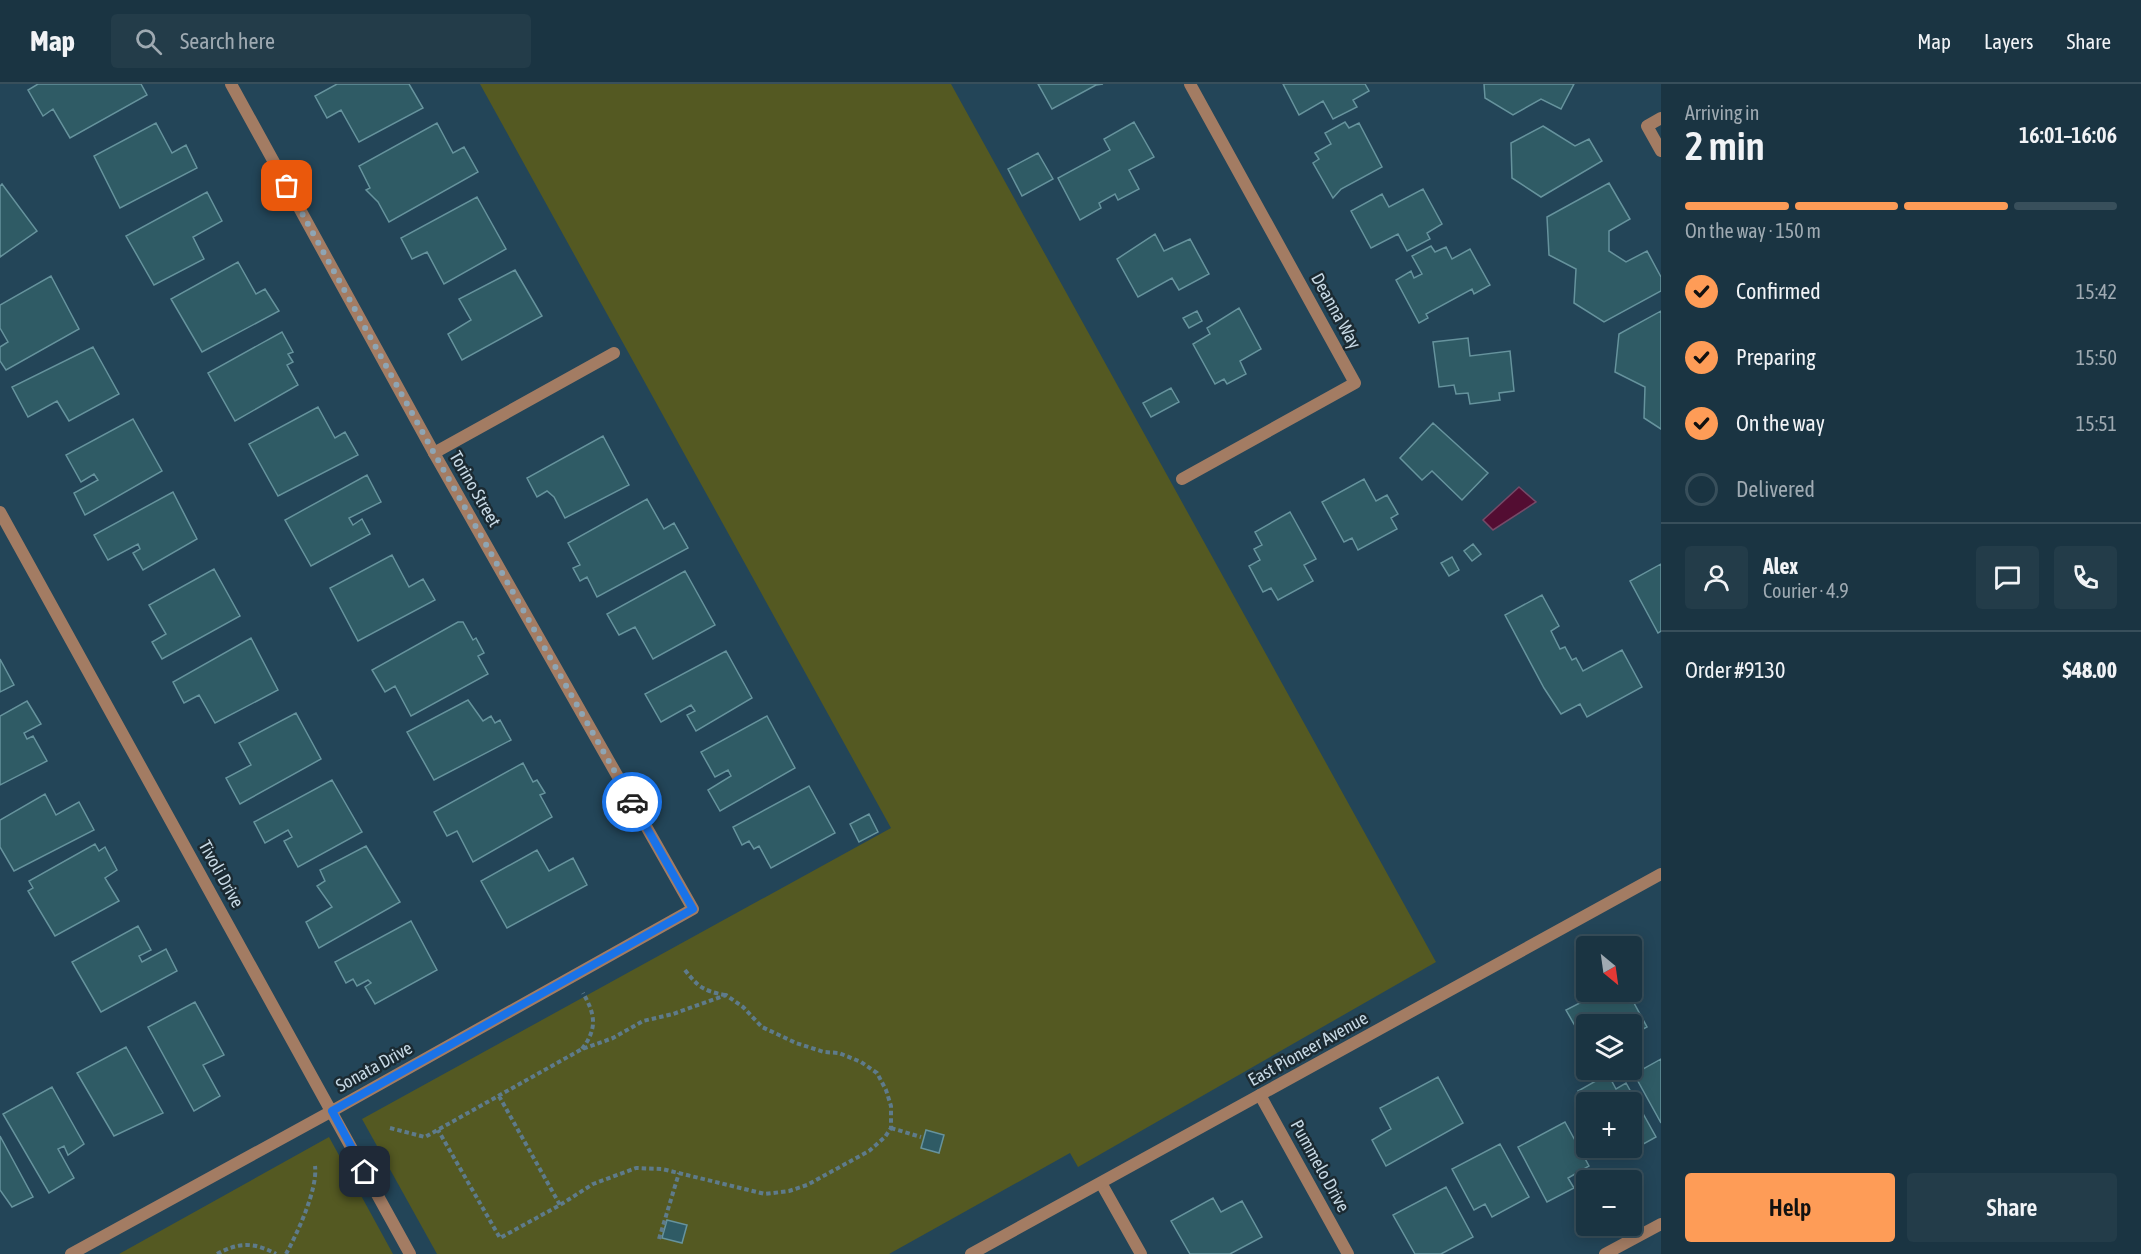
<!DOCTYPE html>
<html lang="en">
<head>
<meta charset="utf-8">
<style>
	:root { --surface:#1a3442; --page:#233c49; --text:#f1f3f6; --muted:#9faab2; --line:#384f5b; --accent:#fe9c57 }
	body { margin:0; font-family:"Asap Condensed",sans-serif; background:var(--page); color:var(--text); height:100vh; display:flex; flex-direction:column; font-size:22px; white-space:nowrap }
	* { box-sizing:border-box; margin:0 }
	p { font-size:20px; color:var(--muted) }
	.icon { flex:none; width:33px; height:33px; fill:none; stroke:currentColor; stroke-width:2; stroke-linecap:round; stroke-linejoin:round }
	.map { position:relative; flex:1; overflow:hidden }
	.side { display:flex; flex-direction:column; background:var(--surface); width:480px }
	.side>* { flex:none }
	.needle { width:39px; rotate:151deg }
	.buttons { position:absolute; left:1576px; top:852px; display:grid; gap:12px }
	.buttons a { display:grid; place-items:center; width:66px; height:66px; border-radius:6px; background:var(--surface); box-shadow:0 3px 15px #0003,0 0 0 2px var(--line); font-size:30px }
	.pin { position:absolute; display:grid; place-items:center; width:51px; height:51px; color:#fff; margin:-26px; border-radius:12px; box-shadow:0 3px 9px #0006 }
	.courier { position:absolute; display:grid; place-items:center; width:60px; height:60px; margin:-30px; border:4px solid #1a73e8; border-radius:50%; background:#fff; color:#222; box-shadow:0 2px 8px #0007 }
	.head em { font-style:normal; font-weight:600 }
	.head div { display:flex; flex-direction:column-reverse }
	.head { display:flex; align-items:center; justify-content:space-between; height:102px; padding:0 24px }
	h1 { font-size:39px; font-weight:600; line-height:45px }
	.bar { display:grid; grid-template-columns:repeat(4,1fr); gap:9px 6px; align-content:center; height:72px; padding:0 24px }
	.bar i { height:8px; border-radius:4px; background:var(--line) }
	.bar .on { background:var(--accent) }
	.bar p { grid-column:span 4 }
	.line { display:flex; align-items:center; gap:15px; padding:0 24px; border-top:2px solid var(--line) }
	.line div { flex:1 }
	.round { display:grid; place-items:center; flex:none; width:63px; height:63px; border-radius:6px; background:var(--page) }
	ol { padding:0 24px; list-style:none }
	li { display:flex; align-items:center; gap:18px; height:66px }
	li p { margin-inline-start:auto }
	li .icon { padding:6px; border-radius:50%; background:var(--accent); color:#111; stroke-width:4 }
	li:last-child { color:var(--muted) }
	li i { width:33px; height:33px; border:3px solid var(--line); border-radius:50% }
	.cta { display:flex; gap:12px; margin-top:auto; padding:12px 24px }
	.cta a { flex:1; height:69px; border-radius:6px; background:var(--accent); color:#111; font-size:24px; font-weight:600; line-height:69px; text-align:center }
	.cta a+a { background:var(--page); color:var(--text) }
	header { display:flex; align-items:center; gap:36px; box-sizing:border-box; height:84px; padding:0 30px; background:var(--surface); border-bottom:2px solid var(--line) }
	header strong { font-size:28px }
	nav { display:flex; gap:33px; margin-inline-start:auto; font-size:21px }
	.search { width:420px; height:54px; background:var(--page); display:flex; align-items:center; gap:15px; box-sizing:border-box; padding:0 21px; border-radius:6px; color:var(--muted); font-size:22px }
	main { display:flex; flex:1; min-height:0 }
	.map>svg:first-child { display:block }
	.green { fill:#545922 }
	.water { fill:#530d32; stroke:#764a68; stroke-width:1.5 }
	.building { fill:#2f5b65; stroke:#66939d; stroke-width:1.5 }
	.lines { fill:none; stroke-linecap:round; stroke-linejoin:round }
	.path { stroke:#5e7b8b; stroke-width:4; stroke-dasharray:4.5 3; stroke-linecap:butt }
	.service { stroke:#a37c63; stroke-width:12 }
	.minor { stroke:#a37c63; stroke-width:12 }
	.tertiary { stroke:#a37c63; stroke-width:12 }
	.done { stroke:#8ea5b4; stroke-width:6; stroke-dasharray:0 10.8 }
	.route { stroke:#1a73e8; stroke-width:8 }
	.labels { text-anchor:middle; stroke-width:5; stroke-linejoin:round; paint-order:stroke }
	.street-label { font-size:18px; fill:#c7d9e5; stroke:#1b2a32 }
</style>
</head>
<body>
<header>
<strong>Map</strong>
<div class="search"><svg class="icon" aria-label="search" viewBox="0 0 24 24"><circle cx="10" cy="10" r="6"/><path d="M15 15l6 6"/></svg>Search here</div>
<nav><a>Map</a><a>Layers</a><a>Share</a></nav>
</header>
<main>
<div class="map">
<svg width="1661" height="1170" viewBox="0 0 1661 1170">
	<rect width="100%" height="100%" fill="#234558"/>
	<!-- green -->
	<path class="green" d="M480,0H951L1436,878L1078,1083L1070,1069L889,1170H437L362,1035L891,744Z
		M329,1053L393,1170H119Z"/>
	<!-- water -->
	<path class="water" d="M1519,403L1536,418L1493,446L1483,436Z"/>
	<!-- building -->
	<path class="building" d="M38,0H141L147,11L70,54L53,25L43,32L28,6Z
		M337,0H409L423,24L359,58L341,26L327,34L315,12Z
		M1038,0H1103L1096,1L1052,25Z
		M1283,0H1365L1369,7L1353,16L1357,23L1333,35L1323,17L1299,31Z
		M1484,0H1574L1561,25L1541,15L1513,31L1485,14Z
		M1134,38L1154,73L1129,86L1139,105L1118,116L1115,110L1099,119L1101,124L1080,136L1058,94L1110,66L1104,55Z
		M1345,38L1349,44L1359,39L1382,83L1341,105L1333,114L1313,79L1319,75L1315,69L1331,60L1325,49Z
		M156,39L172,69L186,61L197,84L120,124L94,72Z
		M437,39L453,69L464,63L478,88L389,138L378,118L366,106L370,104L359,82Z
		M1543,42L1575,62L1589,55L1602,77L1541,113L1512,94L1511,59Z
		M1038,69L1053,95L1022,112L1008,85Z
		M1609,99L1630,135L1609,147V167L1626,178L1647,167L1661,193V207L1604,238L1574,219L1576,185L1549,171L1547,133Z
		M2,100L37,147L0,173V102Z
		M1423,105L1442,140L1427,149L1430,155L1407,167L1398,150L1371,164L1351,127L1382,110L1389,123Z
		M207,108L222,137L193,153L204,175L154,201L126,152Z
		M477,113L506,165L444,200L427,168L412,175L401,154Z
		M1155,150L1164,167L1190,155L1209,190L1179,206L1172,194L1138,213L1117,175Z
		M1431,162L1435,168L1446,163L1452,175L1470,165L1490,201L1474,210L1472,205L1426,230L1428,234L1419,239L1396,196L1411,187L1414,194L1422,190L1412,172Z
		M238,178L256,210L265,205L279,227L202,268L171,215Z
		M515,186L542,232L462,276L448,250L471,236L459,215Z
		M51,192L79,245L6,286L0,277V263L8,258L0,244V221Z
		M1239,224L1261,265L1240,277L1246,290L1227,300L1224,295L1215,300L1193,260L1210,250L1207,244Z
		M1197,227L1202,237L1189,244L1183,234Z
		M1661,227V345L1644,334L1645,303L1615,288L1619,250Z
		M282,248L293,268L288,270L293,278L287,281L298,301L235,337L208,289Z
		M1468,254L1470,272L1510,267L1514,307L1499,309L1500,316L1470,320L1468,309L1456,310L1454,301L1439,303L1433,258Z
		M93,263L119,310L69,337L57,317L28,333L12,303Z
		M1171,304L1179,318L1151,333L1143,319Z
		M318,323L335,354L345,348L358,371L278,412L249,360Z
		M133,335L162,387L85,431L74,409L98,396L94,390L81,398L66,371Z
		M1433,339L1488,389L1462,416L1432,387L1422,396L1400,374Z
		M603,352L629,401L565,434L554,413L547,407L537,413L527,394Z
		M367,391L381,418L349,434L353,441L362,435L370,450L311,482L285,436Z
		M1364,395L1376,417L1387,411L1398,430L1391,434L1397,445L1358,466L1352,454L1344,458L1322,418Z
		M173,408L197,455L143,486L133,469L140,465L138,460L108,476L94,451Z
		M647,415L664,445L674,439L688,464L597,513L587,493L580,497L573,484L580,481L568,459Z
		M1290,428L1316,475L1304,481L1313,497L1278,516L1271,504L1263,508L1249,482L1260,476L1254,465L1262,461L1255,448Z
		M1473,460L1481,470L1472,477L1464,467Z
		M392,471L409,503L423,495L435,516L358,557L330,504Z
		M1452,473L1459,486L1449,492L1441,479Z
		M1661,480V547L1658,549L1630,497Z
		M214,485L240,532L162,575L152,558L166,550L149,521Z
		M685,487L715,541L653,575L635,543L619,551L607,530Z
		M1542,511L1559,542L1551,547L1560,565L1565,563L1572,576L1576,574L1583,587L1622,566L1642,603L1587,633L1580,620L1561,630L1544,604L1505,531Z
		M458,538H463L473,556L476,554L484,569L478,572L488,590L411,632L395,602L385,608L372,586Z
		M251,554L278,606L215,639L199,611L184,619L173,598Z
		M726,567L752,614L696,647L687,631L695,627L691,621L661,638L645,610Z
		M0,575L14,601L0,608Z
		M468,616L483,637L491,632L495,639L500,636L511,656L434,696L407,648Z
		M27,617L41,640L24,649L27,655L33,652L47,677L0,701V632Z
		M296,629L321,675L240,720L226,694L251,681L239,659Z
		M767,632L795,684L720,727L708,706L731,692L728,686L715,693L701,668Z
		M523,679L533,698L537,696L545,709L540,711L552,733L473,778L457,747L447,752L434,728Z
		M332,696L362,748L298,783L284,757L292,753L288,746L265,759L254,738Z
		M809,702L835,749L771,784L759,762L754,765L749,757L742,761L733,743Z
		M45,710L56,731L79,718L94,746L14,787L0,763V736Z
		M869,730L878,748L859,758L850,740Z
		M95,760L99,767L105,763L117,786L105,794L119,817L55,852L28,807L33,804L29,797Z
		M366,762L400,818L319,864L306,838L332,823L317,802L325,797L320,786Z
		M537,766L549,787L573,774L587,801L507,844L481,797Z
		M411,837L437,886L375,920L365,903L371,899L368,896L357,902L353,895L346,899L335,878Z
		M138,842L151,866L139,872L142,878L166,865L177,887L101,928L72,878Z
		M1601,908H1628L1647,943L1632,951V940H1587V963L1566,926Z
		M195,918L224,971L203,981L220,1012L194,1027L148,943Z
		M126,963L163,1029L114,1052L77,989Z
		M1661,975V1039L1634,990Z
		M1608,990L1616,1005L1626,999L1656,1053L1620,1073L1615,1064H1632V1018H1587V1046L1578,1028L1586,1023L1578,1007Z
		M1438,993L1463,1039L1386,1082L1372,1056L1391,1045L1380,1024Z
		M52,1003L84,1060L68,1071L64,1062L58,1065L74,1094L49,1109L3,1030Z
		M1565,1038L1589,1082L1568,1094L1574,1104L1547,1118L1518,1063Z
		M926,1046L944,1051L939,1069L921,1064Z
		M0,1052L33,1113L12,1123L0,1106Z
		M1500,1060L1529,1113L1492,1133L1485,1120L1474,1126L1452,1085Z
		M1446,1103L1473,1153L1441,1170H1415L1393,1131Z
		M1213,1114L1221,1128L1242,1117L1262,1153L1230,1170H1190L1171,1137Z
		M667,1136L687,1141L682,1159L662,1154Z"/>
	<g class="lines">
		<!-- path -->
		<path class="path" d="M685,886C698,903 704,907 725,911
			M582,965C598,944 595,930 583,909
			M499,1012L560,1121
			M390,1044L425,1053L582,965L613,954L643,937L673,930L726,911L743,923L762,943L796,959L824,968L839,969L861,978L877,989L886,1006L891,1022V1044L885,1053L869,1067L807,1101L789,1107L765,1110L662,1085L636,1084L593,1100L560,1121L500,1154L438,1046
			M891,1044L921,1053
			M659,1155L679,1089
			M217,1170C239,1158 254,1158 276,1170
			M286,1170C297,1150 318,1105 315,1082"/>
		<!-- service -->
		<path class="service" d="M434,369L614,269
			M1101,1099L1141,1170"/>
		<!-- minor -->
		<path class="minor" d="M1661,34L1647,42L1661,67
			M1182,395L1355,299L1190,0
			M0,428L410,1170
			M1260,1011L1348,1170
			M71,1170L332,1027L693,825L434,369L231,0
			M1605,1170L1661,1140"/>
		<!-- tertiary -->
		<path class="tertiary" d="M971,1170L1661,790"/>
	</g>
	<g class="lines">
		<!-- done -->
		<path class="done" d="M287,102L434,369L632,718"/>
		<!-- route -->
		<path class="route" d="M365,1088L332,1027L693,825L632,718"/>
	</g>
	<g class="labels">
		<!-- street labels -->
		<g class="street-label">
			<text transform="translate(1336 227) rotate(61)" y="6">Deanna Way</text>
			<text transform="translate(475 405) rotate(60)" y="6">Torino Street</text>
			<text transform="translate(221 790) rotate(61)" y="6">Tivoli Drive</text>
			<text transform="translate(1308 965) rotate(-29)" y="6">East Pioneer Avenue</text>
			<text transform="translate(374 983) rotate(-29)" y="6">Sonata Drive</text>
			<text transform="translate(1320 1082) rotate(61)" y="6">Pummelo Drive</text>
		</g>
	</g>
</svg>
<div class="buttons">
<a><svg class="needle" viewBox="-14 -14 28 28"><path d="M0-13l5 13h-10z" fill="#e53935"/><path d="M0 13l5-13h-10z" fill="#9faab2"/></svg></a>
<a><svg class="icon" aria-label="layers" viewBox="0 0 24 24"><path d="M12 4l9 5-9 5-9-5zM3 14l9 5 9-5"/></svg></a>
<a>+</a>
<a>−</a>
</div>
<div class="pin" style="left:287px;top:102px;background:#ea580c"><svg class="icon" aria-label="bag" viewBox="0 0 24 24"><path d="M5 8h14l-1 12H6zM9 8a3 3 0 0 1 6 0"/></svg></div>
<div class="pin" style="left:365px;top:1088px;background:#1f2937"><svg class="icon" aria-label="home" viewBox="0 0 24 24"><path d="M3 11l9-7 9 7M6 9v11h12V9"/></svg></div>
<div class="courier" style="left:632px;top:718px"><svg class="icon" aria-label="car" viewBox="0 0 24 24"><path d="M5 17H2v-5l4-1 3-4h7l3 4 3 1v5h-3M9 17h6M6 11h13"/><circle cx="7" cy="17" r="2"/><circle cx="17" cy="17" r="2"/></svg></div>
</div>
<section class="side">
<div class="head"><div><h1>2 min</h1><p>Arriving in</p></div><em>16:01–16:06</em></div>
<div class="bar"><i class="on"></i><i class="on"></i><i class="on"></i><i></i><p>On the way · 150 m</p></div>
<ol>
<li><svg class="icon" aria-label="check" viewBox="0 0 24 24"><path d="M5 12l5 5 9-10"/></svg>Confirmed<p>15:42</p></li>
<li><svg class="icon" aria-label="check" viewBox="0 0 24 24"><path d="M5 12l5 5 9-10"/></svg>Preparing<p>15:50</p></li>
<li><svg class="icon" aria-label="check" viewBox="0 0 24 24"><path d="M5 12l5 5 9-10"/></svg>On the way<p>15:51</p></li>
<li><i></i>Delivered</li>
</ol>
<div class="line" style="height:108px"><a class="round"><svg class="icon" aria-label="person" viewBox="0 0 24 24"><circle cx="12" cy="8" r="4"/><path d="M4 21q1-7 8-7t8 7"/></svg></a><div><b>Alex</b><p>Courier · 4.9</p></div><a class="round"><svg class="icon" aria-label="chat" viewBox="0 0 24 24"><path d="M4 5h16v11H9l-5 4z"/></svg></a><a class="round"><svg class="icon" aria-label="phone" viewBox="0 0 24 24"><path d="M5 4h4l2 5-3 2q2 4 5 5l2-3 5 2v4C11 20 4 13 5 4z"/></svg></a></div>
<div class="line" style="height:78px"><div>Order #9130</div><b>$48.00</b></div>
<div class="cta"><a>Help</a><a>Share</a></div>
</section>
</main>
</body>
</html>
